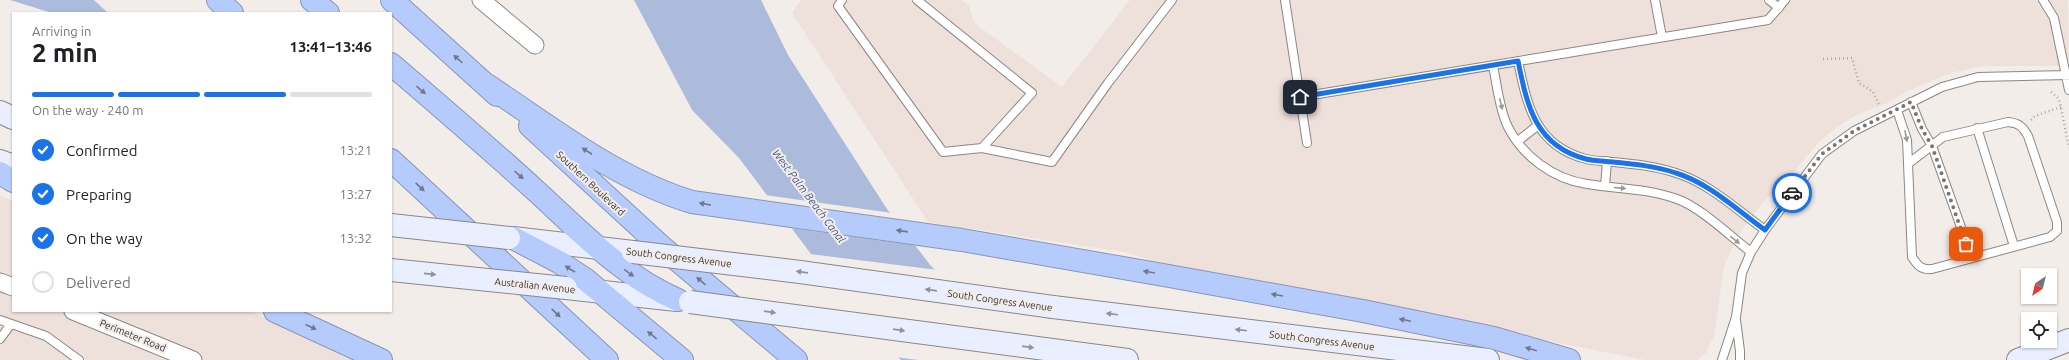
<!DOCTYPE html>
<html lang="en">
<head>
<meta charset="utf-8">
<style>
	:root { --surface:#fff; --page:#f6f6f6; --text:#202124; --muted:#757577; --line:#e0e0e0; --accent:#1a73e8 }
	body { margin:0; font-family:Ubuntu,sans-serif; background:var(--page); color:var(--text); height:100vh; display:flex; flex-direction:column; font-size:15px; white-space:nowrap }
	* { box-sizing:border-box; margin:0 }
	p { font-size:13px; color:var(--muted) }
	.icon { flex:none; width:22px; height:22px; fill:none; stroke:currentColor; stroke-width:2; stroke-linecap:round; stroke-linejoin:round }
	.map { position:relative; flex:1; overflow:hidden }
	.drawer { position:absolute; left:12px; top:12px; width:380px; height:300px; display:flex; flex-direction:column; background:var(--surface); border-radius:0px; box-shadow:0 1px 3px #0004 }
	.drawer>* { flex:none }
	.needle { width:26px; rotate:215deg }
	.controls { position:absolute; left:2021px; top:268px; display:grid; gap:8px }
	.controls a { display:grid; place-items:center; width:36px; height:36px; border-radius:0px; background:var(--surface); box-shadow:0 1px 3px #0004; font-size:20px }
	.pin { position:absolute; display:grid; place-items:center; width:34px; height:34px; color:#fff; margin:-17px; border-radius:8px; box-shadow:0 2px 6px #0006 }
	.courier { position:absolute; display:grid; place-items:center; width:40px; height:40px; margin:-20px; border:3px solid #1a73e8; border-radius:50%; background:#fff; color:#222; box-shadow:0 1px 5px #0007 }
	.head em { font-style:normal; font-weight:700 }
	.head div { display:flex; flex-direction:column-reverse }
	.head { display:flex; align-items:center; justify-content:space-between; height:68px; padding:0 20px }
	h1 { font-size:26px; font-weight:700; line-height:30px }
	.bar { display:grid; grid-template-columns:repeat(4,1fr); gap:6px 4px; align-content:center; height:48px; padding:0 20px }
	.bar i { height:5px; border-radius:3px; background:var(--line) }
	.bar .on { background:var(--accent) }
	.bar p { grid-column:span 4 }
	ol { padding:0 20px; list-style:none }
	li { display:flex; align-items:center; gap:12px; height:44px }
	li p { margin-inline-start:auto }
	li .icon { padding:4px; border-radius:50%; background:var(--accent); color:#fff; stroke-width:4 }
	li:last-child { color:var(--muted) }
	li i { width:22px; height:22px; border:2px solid var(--line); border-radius:50% }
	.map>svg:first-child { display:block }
	.built { fill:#eee0da }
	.water { fill:#acbbdb }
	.pier { fill:#f3edea }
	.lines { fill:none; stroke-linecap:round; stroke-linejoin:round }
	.lane-casing { stroke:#8c8784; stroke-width:10 }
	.street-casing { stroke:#8c8784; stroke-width:19 }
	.secondary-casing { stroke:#8c8784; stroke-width:24 }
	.highway-casing { stroke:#8996b6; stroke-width:24 }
	.path { stroke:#aca7a5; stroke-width:2.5; stroke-dasharray:1 3; stroke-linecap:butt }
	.lane { stroke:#fff; stroke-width:8 }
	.street { stroke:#fff; stroke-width:17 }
	.secondary { stroke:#e9effe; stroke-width:22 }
	.highway { stroke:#b5cbfc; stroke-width:22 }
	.secondary-bridge-casing { stroke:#8c8784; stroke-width:24; stroke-linecap:butt }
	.secondary-bridge { stroke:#e9effe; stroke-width:22 }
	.oneway { fill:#70788d }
	.oneway2 { fill:#9b9a99 }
	.oneway3 { fill:#909298 }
	.done { stroke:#797573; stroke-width:4; stroke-dasharray:0 7.2 }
	.route { stroke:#1a73e8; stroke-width:5 }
	.labels { text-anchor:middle; stroke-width:4; stroke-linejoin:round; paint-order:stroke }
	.street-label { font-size:10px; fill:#373433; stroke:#f3edea }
	.water-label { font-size:11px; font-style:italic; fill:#425583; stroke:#f3edea }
</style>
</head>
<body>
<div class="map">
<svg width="2069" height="360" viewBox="0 0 2069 360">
	<rect width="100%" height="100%" fill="#f3edea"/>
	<!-- built -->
	<path class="built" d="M801,0H961L969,5L974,23L1062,87L1130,0H2068L2069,66H1983L1950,73L1906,92L1887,103L1858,114L1837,127L1818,143L1788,179L1765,200L1738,235L1724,266L1714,336L1706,353L1697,360H1645L1167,265L1124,252L928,222L792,13Z
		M0,195L13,201V311H250L356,360H0Z"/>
	<!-- water -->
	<path class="water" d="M10,0H94L108,13H52Z
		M634,0H761L788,55L887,209L931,266L1025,360H901L899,358L847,302L739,158L692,110Z"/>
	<!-- pier -->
	<path class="pier" d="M765,195L892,213L919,246L790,228Z
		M810,254L938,270L1027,360H918L895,357L845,303Z"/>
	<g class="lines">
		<!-- lane casing -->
		<g class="lane-casing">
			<path id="lane" d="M842,0L838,6L943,152L982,148L1052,162L1108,83L1172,0
				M917,0L1032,93L982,148
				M1285,0L1307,143
				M1655,0L1662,37
				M1769,0L1779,8
				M2043,0L2054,18L2069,90
				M1518,61C1527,105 1535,146 1586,159C1594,161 1604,161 1613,162C1634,164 1655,166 1676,173C1709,183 1737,210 1765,230
				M1493,66C1497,85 1499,107 1507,125C1522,156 1553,179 1587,184C1617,189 1647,188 1677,199C1700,207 1730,236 1751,252
				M1300,97L1768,20L1785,0
				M1911,102L1922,129L1932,146L1972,258
				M1897,110L1907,140L1912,257C1918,266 1921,270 1932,269L2050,237L2057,231V222L2028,136C2023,127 2019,123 2008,122L1943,137L1909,163
				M1977,128L2014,246
				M1518,141L1537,126
				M1605,186L1607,161
				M0,320L46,336L79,360
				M1736,320L1740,351V360
				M0,339L11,324
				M1722,360L1736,317L1742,273L1751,252L1765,230L1822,154L1854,131L1942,87L1978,77L2069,75"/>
		</g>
		<!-- street casing -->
		<g class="street-casing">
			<path id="street" d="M481,0L535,45
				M0,282L13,287
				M73,311L193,360"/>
		</g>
		<!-- secondary casing -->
		<g class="secondary-casing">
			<path id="secondary" d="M0,112L13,118
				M0,161L13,166
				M513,238L633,252
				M566,288L677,300
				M1053,307L1488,360
				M1105,357L1127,360
				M2018,360L2069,340"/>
		</g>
		<!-- highway casing -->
		<g class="highway-casing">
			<path id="highway" d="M218,0L232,13
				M312,0L328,13
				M392,0L497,95
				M391,64C440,106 488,147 535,190C580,231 622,276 678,300
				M487,85C552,128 616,179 692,202L962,240L1169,276L1363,311L1494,338L1569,360
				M530,126L663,248L796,360
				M391,160L607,360
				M0,173L13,181
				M513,238L559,262L585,279L682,360
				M275,311L381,360"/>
		</g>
		<!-- path -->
		<path class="path" d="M1823,59L1852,58L1859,83L1873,92L1879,105
			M2051,92L2058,98L2060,103L2069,148
			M2031,120L2035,116L2061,107"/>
		<!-- lane -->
		<use href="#lane" class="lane"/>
		<!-- street -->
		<use href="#street" class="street"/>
		<!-- secondary -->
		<use href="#secondary" class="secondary"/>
		<!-- highway -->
		<use href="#highway" class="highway"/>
		<!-- secondary-bridge casing -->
		<g class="secondary-bridge-casing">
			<path id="secondary-bridge" d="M391,225L509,238
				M633,252L800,272L1053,307
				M391,270L566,288
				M690,302L1105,357"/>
		</g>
		<!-- secondary-bridge -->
		<use href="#secondary-bridge" class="secondary-bridge"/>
	</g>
	<!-- one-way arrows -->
	<defs><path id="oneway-solid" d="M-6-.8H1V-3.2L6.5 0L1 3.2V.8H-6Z"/></defs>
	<g class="oneway">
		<use href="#oneway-solid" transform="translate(458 59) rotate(-138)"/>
		<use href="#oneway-solid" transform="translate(421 90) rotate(40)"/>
		<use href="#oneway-solid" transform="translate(587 151) rotate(-147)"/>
		<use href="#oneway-solid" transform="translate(519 175) rotate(42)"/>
		<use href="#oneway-solid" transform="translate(420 187) rotate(43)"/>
		<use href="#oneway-solid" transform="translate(705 204) rotate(-169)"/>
		<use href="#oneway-solid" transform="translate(902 231) rotate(-172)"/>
		<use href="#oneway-solid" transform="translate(570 269) rotate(-148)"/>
		<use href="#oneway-solid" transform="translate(1149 272) rotate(-170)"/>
		<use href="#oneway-solid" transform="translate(629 273) rotate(36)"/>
		<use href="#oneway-solid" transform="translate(701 281) rotate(-139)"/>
		<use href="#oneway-solid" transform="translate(1277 295) rotate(-170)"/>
		<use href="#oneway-solid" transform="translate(556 313) rotate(43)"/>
		<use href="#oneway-solid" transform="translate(1405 320) rotate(-168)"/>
		<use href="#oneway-solid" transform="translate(311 327) rotate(25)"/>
		<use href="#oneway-solid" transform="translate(652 335) rotate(-141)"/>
		<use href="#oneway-solid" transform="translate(1531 349) rotate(-164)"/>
	</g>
	<g class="oneway2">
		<use href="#oneway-solid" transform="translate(1501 104) rotate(76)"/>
		<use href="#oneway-solid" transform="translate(1906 136) rotate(79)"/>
		<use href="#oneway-solid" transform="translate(1620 188) rotate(5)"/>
		<use href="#oneway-solid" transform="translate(1735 240) rotate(38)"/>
	</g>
	<g class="oneway3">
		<use href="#oneway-solid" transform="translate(802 272) rotate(-172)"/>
		<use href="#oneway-solid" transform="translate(430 274) rotate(6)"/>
		<use href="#oneway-solid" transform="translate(931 290) rotate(-172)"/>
		<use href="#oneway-solid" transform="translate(770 312) rotate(8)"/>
		<use href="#oneway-solid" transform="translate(1112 314) rotate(-173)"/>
		<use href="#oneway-solid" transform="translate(899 330) rotate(8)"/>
		<use href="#oneway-solid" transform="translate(1241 330) rotate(-173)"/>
		<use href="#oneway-solid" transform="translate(1028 347) rotate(8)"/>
	</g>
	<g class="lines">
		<!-- done -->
		<path class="done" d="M1792,193L1822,154L1854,131L1911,102L1922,129L1932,146L1966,244"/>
		<!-- route -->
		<path class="route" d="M1300,97L1518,61C1527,105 1535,146 1586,159C1594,161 1604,161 1613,162C1634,164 1655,166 1676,173C1709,183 1737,210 1765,230L1792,193"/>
	</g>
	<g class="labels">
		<!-- street labels -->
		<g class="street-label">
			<text transform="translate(591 183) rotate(43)" y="4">Southern Boulevard</text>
			<text transform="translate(679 257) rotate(7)" y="4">South Congress Avenue</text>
			<text transform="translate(535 285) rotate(6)" y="4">Australian Avenue</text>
			<text transform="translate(1000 300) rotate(8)" y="4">South Congress Avenue</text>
			<text transform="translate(133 335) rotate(22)" y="4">Perimeter Road</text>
			<text transform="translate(1322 340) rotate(7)" y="4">South Congress Avenue</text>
		</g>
		<!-- water labels -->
		<g class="water-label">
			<text transform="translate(809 196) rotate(53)" y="4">West Palm Beach Canal</text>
		</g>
	</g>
</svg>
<div class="controls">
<a><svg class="needle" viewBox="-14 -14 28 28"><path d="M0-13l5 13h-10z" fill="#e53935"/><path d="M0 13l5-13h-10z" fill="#757577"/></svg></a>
<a><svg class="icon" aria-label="locate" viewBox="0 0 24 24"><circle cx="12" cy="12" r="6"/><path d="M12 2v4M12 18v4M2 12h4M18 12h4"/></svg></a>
</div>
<div class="pin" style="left:1966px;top:244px;background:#ea580c"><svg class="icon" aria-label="bag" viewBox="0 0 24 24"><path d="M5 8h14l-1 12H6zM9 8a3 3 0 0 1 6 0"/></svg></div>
<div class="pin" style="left:1300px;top:97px;background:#1f2937"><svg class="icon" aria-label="home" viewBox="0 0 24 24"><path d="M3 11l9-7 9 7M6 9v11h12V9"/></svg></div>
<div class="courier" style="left:1792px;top:193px"><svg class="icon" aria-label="car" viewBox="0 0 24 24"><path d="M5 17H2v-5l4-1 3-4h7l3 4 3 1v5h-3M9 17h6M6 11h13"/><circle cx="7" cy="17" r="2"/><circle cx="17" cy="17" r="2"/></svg></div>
<section class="drawer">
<div class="head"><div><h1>2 min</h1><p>Arriving in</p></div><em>13:41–13:46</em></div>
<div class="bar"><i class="on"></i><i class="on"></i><i class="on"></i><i></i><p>On the way · 240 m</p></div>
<ol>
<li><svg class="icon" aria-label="check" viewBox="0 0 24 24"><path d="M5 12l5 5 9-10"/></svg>Confirmed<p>13:21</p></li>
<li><svg class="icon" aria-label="check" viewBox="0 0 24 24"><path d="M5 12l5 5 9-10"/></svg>Preparing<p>13:27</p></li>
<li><svg class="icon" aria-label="check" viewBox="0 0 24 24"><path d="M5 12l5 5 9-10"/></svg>On the way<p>13:32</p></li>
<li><i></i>Delivered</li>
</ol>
</section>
</div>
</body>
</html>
